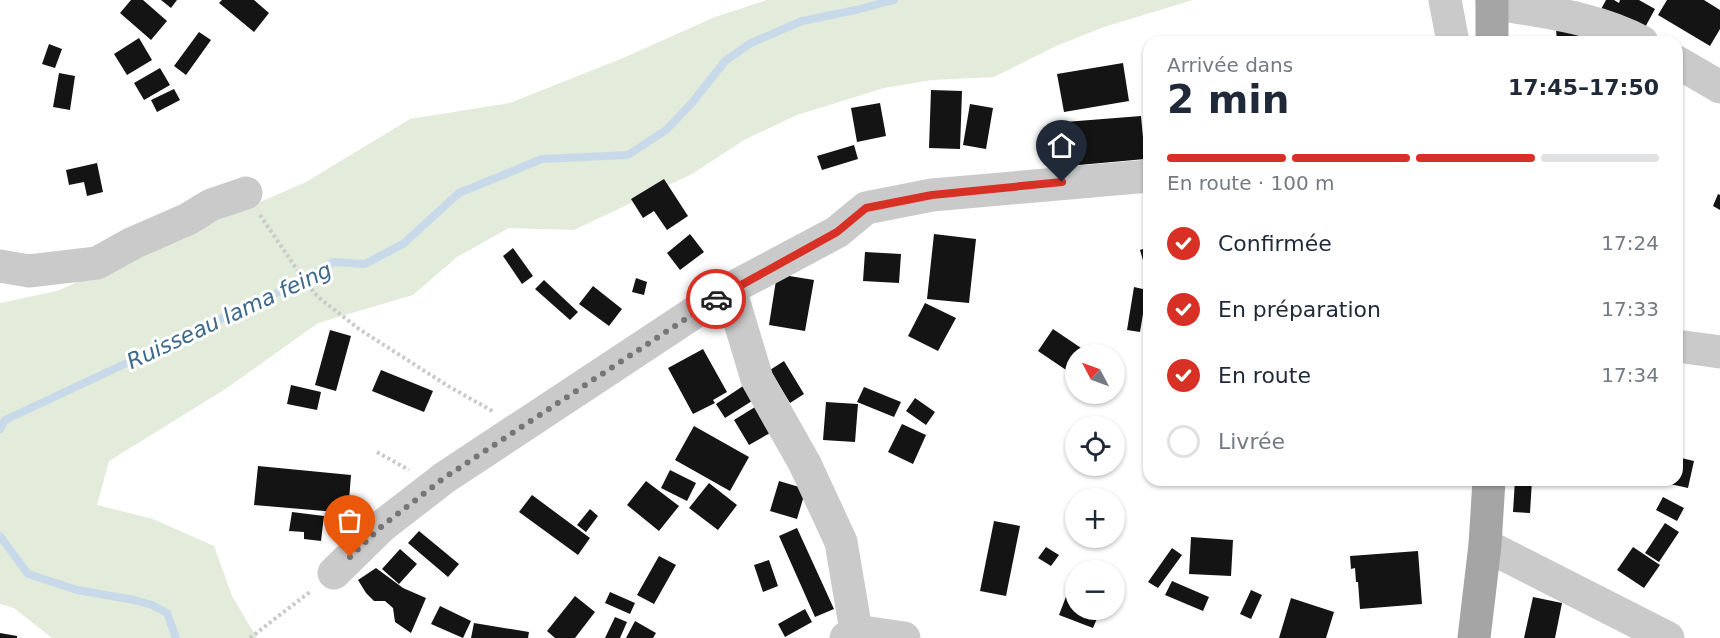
<!DOCTYPE html>
<html lang="fr">
<head>
<meta charset="utf-8">
<style>
	:root { --surface:#fff; --page:#f2f2f3; --text:#1f2937; --muted:#747a83; --line:#e0e1e3; --accent:#d93025 }
	body { margin:0; font-family:"DejaVu Sans",sans-serif; background:var(--page); color:var(--text); height:100vh; display:flex; flex-direction:column; font-size:22px; white-space:nowrap }
	* { box-sizing:border-box; margin:0 }
	p { font-size:20px; color:var(--muted) }
	.icon { flex:none; width:33px; height:33px; fill:none; stroke:currentColor; stroke-width:2; stroke-linecap:round; stroke-linejoin:round }
	.map { position:relative; flex:1; overflow:hidden }
	.details { position:absolute; left:1143px; top:36px; width:540px; height:450px; display:flex; flex-direction:column; background:var(--surface); border-radius:18px; box-shadow:0 2px 4px #0004 }
	.details>* { flex:none }
	.needle { width:39px; rotate:311deg }
	.controls { position:absolute; left:1065px; top:344px; display:grid; gap:12px }
	.controls a { display:grid; place-items:center; width:60px; height:60px; border-radius:50%; background:var(--surface); box-shadow:0 2px 4px #0004; font-size:30px }
	.pin { position:absolute; display:grid; place-items:center; width:51px; height:51px; color:#fff; margin:-62px -26px; border-radius:50% 50% 50% 0; rotate:-45deg; box-shadow:0 0 6px #0007 }
	.pin .icon { rotate:45deg }
	.courier { position:absolute; display:grid; place-items:center; width:60px; height:60px; margin:-30px; border:4px solid #d93025; border-radius:50%; background:#fff; color:#222; box-shadow:0 2px 8px #0007 }
	.headline em { font-style:normal; font-weight:700 }
	.headline div { display:flex; flex-direction:column-reverse }
	.headline { display:flex; align-items:center; justify-content:space-between; height:102px; padding:0 24px }
	h1 { font-size:39px; font-weight:700; line-height:45px }
	.bar { display:grid; grid-template-columns:repeat(4,1fr); gap:9px 6px; align-content:center; height:72px; padding:0 24px }
	.bar i { height:8px; border-radius:4px; background:var(--line) }
	.bar .current { background:var(--accent) }
	.bar p { grid-column:span 4 }
	ol { padding:0 24px; list-style:none }
	li { display:flex; align-items:center; gap:18px; height:66px }
	li p { margin-inline-start:auto }
	li .icon { padding:6px; border-radius:50%; background:var(--accent); color:#fff; stroke-width:4 }
	li:last-child { color:var(--muted) }
	li i { width:33px; height:33px; border:3px solid var(--line); border-radius:50% }
	.map>svg:first-child { display:block }
	.green { fill:#e3ebdb }
	.lines { fill:none; stroke-linecap:round; stroke-linejoin:round }
	.stream { stroke:#c8daea; stroke-width:8 }
	.building { fill:#141414 }
	.path { stroke:#cacaca; stroke-width:4; stroke-dasharray:3 3; stroke-linecap:butt }
	.minor { stroke:#cacaca; stroke-width:33 }
	.major { stroke:#a5a5a5; stroke-width:33 }
	.done { stroke:#767676; stroke-width:6; stroke-dasharray:0 10.8 }
	.route { stroke:#d93025; stroke-width:8 }
	.labels { text-anchor:middle; stroke-width:6; stroke-linejoin:round; paint-order:stroke }
	.water-label { font-size:22px; font-style:italic; fill:#3f698c; stroke:#fff }
</style>
</head>
<body>
<div class="map">
<svg width="1720" height="638" viewBox="0 0 1720 638">
	<rect width="100%" height="100%" fill="#fff"/>
	<!-- green -->
	<path class="green" d="M767,0H1193L1104,27L1056,46L994,77L932,80L884,88L797,115L744,140L692,174L574,230L509,228L457,257L413,295L318,323L227,388L109,461L97,505L153,519L214,546L232,596L257,638H52L14,608L0,604V303L57,291L306,182L410,119L510,103L623,58L715,17Z"/>
	<g class="lines">
		<!-- stream -->
		<path class="stream" d="M0,429L5,420L304,280L333,262L365,264L403,244L459,193L542,159L628,155L666,130L692,103L725,61L751,43L802,21L856,10L894,0
			M0,536L28,574L77,590L134,600L152,605L167,613L176,638"/>
	</g>
	<!-- building -->
	<path class="building" d="M131,0H143L167,21L151,40L120,13Z
		M161,0H177L171,8Z
		M222,0H254L269,13L254,32L219,3Z
		M1606,0H1614L1619,3L1620,0H1639L1655,9L1642,33L1600,11Z
		M1667,0H1704L1720,10V29L1710,46L1658,15Z
		M1578,28L1579,42H1557L1556,29Z
		M199,32L211,40L186,75L174,66Z
		M139,38L152,60L127,75L114,54Z
		M49,44L62,49L55,68L42,64Z
		M1123,63L1129,101L1064,112L1057,74Z
		M160,68L170,85L144,100L134,83Z
		M59,73L75,76L70,110L53,107Z
		M174,89L180,100L157,112L151,100Z
		M931,90L962,91L960,149L929,148Z
		M880,103L886,136L857,142L851,108Z
		M970,104L993,108L986,149L963,145Z
		M1141,116L1145,159L1068,166L1065,122Z
		M854,145L858,159L822,170L817,156Z
		M97,163L103,192L87,196L84,182L69,185L66,170Z
		M664,179L688,216L667,230L654,211L643,218L631,199Z
		M1718,194L1720,195V210L1713,206Z
		M690,234L704,252L680,270L667,253Z
		M934,234L976,239L969,303L927,299Z
		M1149,247V274H1147L1140,250Z
		M513,248L533,276L522,284L503,256Z
		M865,252L901,254L899,283L863,281Z
		M777,274L814,280L805,331L769,325Z
		M636,278L647,282L644,295L632,292Z
		M544,280L578,312L570,320L535,289Z
		M593,286L622,309L609,326L579,304Z
		M1134,287L1147,290L1140,332L1127,330Z
		M925,303L956,318L938,351L908,336Z
		M1053,329L1084,350L1082,354H1076V363L1069,372L1038,351Z
		M330,330L351,336L336,391L315,385Z
		M703,349L727,392L713,400L715,403L693,414L668,368Z
		M784,361L804,394L790,403L770,370Z
		M381,370L433,391L424,412L372,391Z
		M291,385L321,392L317,410L287,404Z
		M743,386L752,401L725,418L716,404Z
		M864,387L901,402L894,417L857,402Z
		M915,398L935,412L926,425L906,411Z
		M826,402L858,404L855,442L823,440Z
		M755,407L770,433L749,445L734,420Z
		M902,424L926,435L913,464L888,452Z
		M694,426L749,457L730,491L675,460Z
		M1677,457L1694,461L1688,488L1670,484L1671,480H1677Z
		M258,466L351,475L348,513L254,505Z
		M670,470L696,483L687,501L661,488Z
		M1515,480H1532L1530,513L1513,512Z
		M646,481L679,506L659,531L627,505Z
		M779,481L806,489L797,519L770,511Z
		M709,483L737,505L718,530L689,508Z
		M532,495L590,538L578,555L519,512Z
		M1663,497L1684,508L1677,521L1656,510Z
		M590,509L598,516L586,532L577,525Z
		M292,512L324,516L321,541L304,539V532L289,531Z
		M994,521L1020,526L1006,596L980,591Z
		M1665,523L1679,532L1659,562L1645,553Z
		M797,528L834,609L815,617L779,536Z
		M419,531L459,564L448,577L408,543Z
		M1191,537L1233,540L1231,576L1189,574Z
		M1046,547L1059,555L1051,566L1038,558Z
		M1633,547L1660,565L1644,588L1617,570Z
		M1172,548L1182,555L1158,588L1148,582Z
		M400,549L417,564L399,584L382,569Z
		M1418,551L1422,604L1360,609L1358,582H1356L1355,568L1351,569L1350,556Z
		M659,556L676,565L654,604L637,595Z
		M769,560L778,586L763,592L754,565Z
		M376,568L403,588L426,598L411,633L395,622L393,608L385,601H374L366,593L358,580Z
		M1075,573L1076,609H1101L1093,628L1059,615Z
		M1172,581L1209,597L1203,611L1165,595Z
		M1251,590L1262,595L1251,619L1240,614Z
		M610,592L635,603L630,614L605,603Z
		M575,596L595,612L575,638H555L547,631Z
		M1533,597L1562,603L1555,638H1524Z
		M1291,598L1334,612L1326,638H1279Z
		M440,606L471,621L463,638L431,624Z
		M805,609L812,622L785,637L778,624Z
		M615,617L627,622L620,638H605Z
		M635,621L656,633L653,638H626Z
		M474,623L529,632L528,638H471Z
		M0,633L17,636V638H0Z"/>
	<g class="lines">
		<!-- path -->
		<path class="path" d="M260,215L304,280L318,297L359,329L448,386L494,412
			M377,452L409,470
			M250,638L311,591"/>
		<!-- minor -->
		<path class="minor" d="M1445,0L1453,42
			M1492,3C1542,12 1596,17 1642,42
			M1677,62L1720,87
			M0,266L29,271L97,263L133,243L188,219L211,205L246,193
			M730,289L837,232L866,208L932,195L1149,176
			M1677,346L1720,352
			M1485,545L1668,638
			M334,573L382,526L444,478L730,289L757,379L805,464L841,542L856,631
			M846,638L856,631L904,638"/>
		<!-- major -->
		<path class="major" d="M1492,42V0
			M1474,638L1485,545L1489,480"/>
	</g>
	<g class="lines">
		<!-- done -->
		<path class="done" d="M350,557L382,526L444,478L716,299"/>
		<!-- route -->
		<path class="route" d="M716,299L837,232L866,208L932,195L1062,182"/>
	</g>
	<g class="labels">
		<!-- water labels -->
		<g class="water-label">
			<text transform="translate(229 315) rotate(-25)" y="8">Ruisseau lama feing</text>
		</g>
	</g>
</svg>
<div class="controls">
<a><svg class="needle" viewBox="-14 -14 28 28"><path d="M0-13l5 13h-10z" fill="#e53935"/><path d="M0 13l5-13h-10z" fill="#747a83"/></svg></a>
<a><svg class="icon" aria-label="locate" viewBox="0 0 24 24"><circle cx="12" cy="12" r="6"/><path d="M12 2v4M12 18v4M2 12h4M18 12h4"/></svg></a>
<a>+</a>
<a>−</a>
</div>
<div class="pin" style="left:350px;top:557px;background:#ea580c"><svg class="icon" aria-label="bag" viewBox="0 0 24 24"><path d="M5 8h14l-1 12H6zM9 8a3 3 0 0 1 6 0"/></svg></div>
<div class="pin" style="left:1062px;top:182px;background:#1f2937"><svg class="icon" aria-label="home" viewBox="0 0 24 24"><path d="M3 11l9-7 9 7M6 9v11h12V9"/></svg></div>
<div class="courier" style="left:716px;top:299px"><svg class="icon" aria-label="car" viewBox="0 0 24 24"><path d="M5 17H2v-5l4-1 3-4h7l3 4 3 1v5h-3M9 17h6M6 11h13"/><circle cx="7" cy="17" r="2"/><circle cx="17" cy="17" r="2"/></svg></div>
<section class="details">
<div class="headline"><div><h1>2 min</h1><p>Arrivée dans</p></div><em>17:45–17:50</em></div>
<div class="bar"><i class="current"></i><i class="current"></i><i class="current"></i><i></i><p>En route · 100 m</p></div>
<ol>
<li><svg class="icon" aria-label="check" viewBox="0 0 24 24"><path d="M5 12l5 5 9-10"/></svg>Confirmée<p>17:24</p></li>
<li><svg class="icon" aria-label="check" viewBox="0 0 24 24"><path d="M5 12l5 5 9-10"/></svg>En préparation<p>17:33</p></li>
<li><svg class="icon" aria-label="check" viewBox="0 0 24 24"><path d="M5 12l5 5 9-10"/></svg>En route<p>17:34</p></li>
<li><i></i>Livrée</li>
</ol>
</section>
</div>
</body>
</html>
